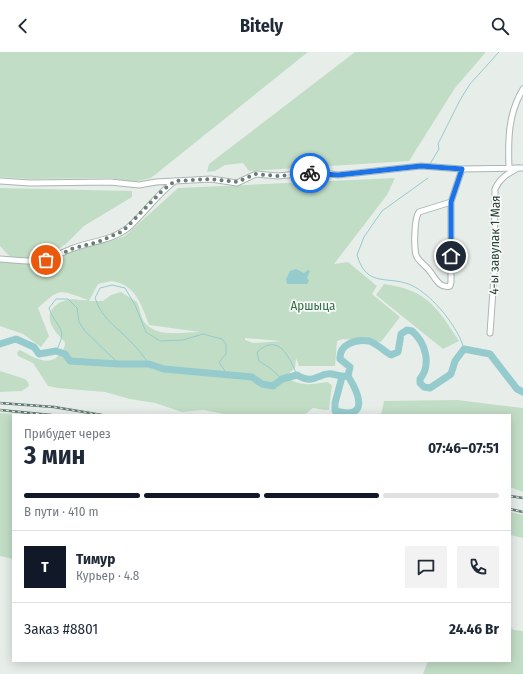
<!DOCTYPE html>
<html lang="ru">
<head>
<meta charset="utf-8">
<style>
	:root { --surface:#fff; --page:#f2f2f3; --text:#1f2937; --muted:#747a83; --line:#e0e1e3; --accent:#111827 }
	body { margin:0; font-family:"Fira Sans Condensed",sans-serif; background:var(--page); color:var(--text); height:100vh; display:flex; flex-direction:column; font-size:15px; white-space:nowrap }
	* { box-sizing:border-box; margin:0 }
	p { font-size:13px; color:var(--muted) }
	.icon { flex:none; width:22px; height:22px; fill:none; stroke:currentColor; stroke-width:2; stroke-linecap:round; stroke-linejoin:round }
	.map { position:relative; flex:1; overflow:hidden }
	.drawer { position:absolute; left:12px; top:362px; width:499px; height:248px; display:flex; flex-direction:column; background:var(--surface); border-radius:0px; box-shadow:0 2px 10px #0003 }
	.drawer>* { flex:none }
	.pin { position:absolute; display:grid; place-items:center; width:34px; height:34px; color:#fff; margin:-17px; border:2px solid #fff; border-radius:50%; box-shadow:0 1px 4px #0007 }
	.courier { position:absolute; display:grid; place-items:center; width:40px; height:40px; margin:-20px; border:3px solid #1a73e8; border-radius:50%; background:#fff; color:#222; box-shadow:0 1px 5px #0007 }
	.overview em { font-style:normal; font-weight:700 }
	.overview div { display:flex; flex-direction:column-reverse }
	.overview { display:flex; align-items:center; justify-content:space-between; height:68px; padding:0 12px }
	h1 { font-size:26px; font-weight:700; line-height:30px }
	.bar { display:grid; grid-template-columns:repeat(4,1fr); gap:6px 4px; align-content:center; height:48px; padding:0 12px }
	.bar i { height:5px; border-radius:3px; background:var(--line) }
	.bar .active { background:var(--accent) }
	.bar p { grid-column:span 4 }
	.line { display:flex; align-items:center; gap:10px; padding:0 12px; border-top:1px solid var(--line) }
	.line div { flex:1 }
	.round { display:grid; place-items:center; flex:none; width:42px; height:42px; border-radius:0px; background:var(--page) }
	header { display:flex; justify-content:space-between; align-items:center; height:52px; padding:0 12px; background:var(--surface); font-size:18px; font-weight:700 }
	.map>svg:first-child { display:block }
	.green { fill:#c2ddc6; fill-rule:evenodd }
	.water { fill:#95cbcd }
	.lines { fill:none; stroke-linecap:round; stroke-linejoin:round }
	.stream { stroke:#95cbcd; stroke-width:1 }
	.river { stroke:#95cbcd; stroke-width:7 }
	.minor-casing { stroke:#aab6b0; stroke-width:7 }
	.minor { stroke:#fff; stroke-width:5 }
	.rail-casing { stroke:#627a71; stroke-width:2.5 }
	.rail { stroke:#f7faf8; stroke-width:1; stroke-dasharray:3; stroke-linecap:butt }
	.done { stroke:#6a7c75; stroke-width:4; stroke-dasharray:0 7.2 }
	.route { stroke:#1a73e8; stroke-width:5 }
	.labels { text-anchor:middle; stroke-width:3.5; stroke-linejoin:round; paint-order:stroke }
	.street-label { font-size:13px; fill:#273f36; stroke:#f7faf8 }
	.park-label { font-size:13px; fill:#357245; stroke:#f7faf8 }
</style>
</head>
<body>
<header><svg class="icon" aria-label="back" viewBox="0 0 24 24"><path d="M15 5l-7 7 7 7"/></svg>Bitely<svg class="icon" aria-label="search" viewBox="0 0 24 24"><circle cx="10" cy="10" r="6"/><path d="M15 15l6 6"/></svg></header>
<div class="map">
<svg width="523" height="622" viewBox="0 0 523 622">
	<rect width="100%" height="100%" fill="#e7eeea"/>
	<!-- green -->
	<path class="green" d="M0,0H308L151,126L134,130L110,126L29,127L0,125Z
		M355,0H486L455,36L409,109L249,119L243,111L225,113L215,119L207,120L209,112Z
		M395,126L387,143L334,212L348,210L377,234L372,242L400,265L381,290L343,287L337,289L335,314H299L296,306L295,316L288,322V326C301,335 312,332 327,330L332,333L329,358H325L313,356L304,363H230L203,358L182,360L155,351L130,347L105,340L58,336L48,334L33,311L18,304L17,300L20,298C32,304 47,315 58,304C63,300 65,296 65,290C59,284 52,277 50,269C47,256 61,248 72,247C77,247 83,249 88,248C59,238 61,235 38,256L49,284L41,295L23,282L0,274V208L29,210L98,188L105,191L125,184L178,136ZM112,229C136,233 141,252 149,273L200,280C182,280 158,286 145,271C141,266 140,256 137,250L121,240L111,243L103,249H89L98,232ZM245,286L281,289H282L253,291L245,288Z
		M0,136L132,139V145L84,174L66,192L50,202L34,208L11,206L0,194Z
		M384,232C427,238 437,255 459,289L443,297L376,243Z
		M0,319L25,327L28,330L29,334L22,339L0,340Z
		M457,348L523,356V440L510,435V363H381L384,349Z
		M0,361L27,363H13V507L0,504Z
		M510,460L523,463V486L510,483Z
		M510,575L514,578L523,579V622H423L428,609H510Z"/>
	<!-- water -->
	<path class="water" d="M296,217L304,221L308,218L310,219L307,226L309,229L307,232H287L286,227L290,219Z"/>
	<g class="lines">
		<!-- stream -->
		<path class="stream" d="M430,112L439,97L438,92L460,48L470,32L499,0
			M428,126L382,159L364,185L357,203C367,238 390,222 413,234C433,244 459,276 464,297
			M56,299C69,275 57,278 49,256L56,247H68L77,256L79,270L85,279L119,312
			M149,312C144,305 139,298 133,292C118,275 103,269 95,246L100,236L112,233L125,236L135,253L146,280L160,289L183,288L203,282L222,287L226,292V302L219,310L227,322
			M282,327L270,316L259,309L257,300C279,280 289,305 297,323"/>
		<!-- river -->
		<path class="river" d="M0,292L16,287L34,295L39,302L56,299L65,302L70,309L119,312H149L164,317L252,325L262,332L273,334L282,327L297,323C315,334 318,320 332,322C338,323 342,325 348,324L350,315L340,307C339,292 356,287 369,289C376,291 384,299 391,303L398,300L401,282L407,278L412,279C425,290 432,312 420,327V331L424,335L430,336L451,322L455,309L464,297L490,302L517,337L523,340
			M342,325L335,351V359C369,368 360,343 348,324"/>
		<!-- minor casing -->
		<g class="minor-casing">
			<path id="minor" d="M509,116C508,87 508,62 523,37
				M0,129L30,131L110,130L139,133L156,130L211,127L237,131L256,122L278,124L317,120L338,123L421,114L462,117L523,116
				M451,150L419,160C414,166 414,195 416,203C418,209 424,212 428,217C435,224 438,237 450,234L451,230V150L462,117
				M0,207C13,208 27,210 40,209C52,207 60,201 71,197C91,189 112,189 129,175C145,161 157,142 175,129
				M490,281L494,224L495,137C500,126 507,122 518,116"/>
		</g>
		<!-- minor -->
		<use href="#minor" class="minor"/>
		<!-- rail casing -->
		<g class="rail-casing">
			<path id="rail" d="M0,351L54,355L102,363
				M0,358L51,363
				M510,444L523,446
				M510,457L523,460"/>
		</g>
		<!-- rail -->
		<use href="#rail" class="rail"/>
	</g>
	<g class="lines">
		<!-- done -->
		<path class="done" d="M46,208L56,205L71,197L98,190L123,179L163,138L175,129L211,127L237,130L256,122L278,124L310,121"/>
		<!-- route -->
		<path class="route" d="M310,121L338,123L421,114L462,117L451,150V204"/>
	</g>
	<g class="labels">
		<!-- street labels -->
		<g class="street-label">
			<text transform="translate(494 193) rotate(-89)" y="5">4-ы завулак 1 Мая</text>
		</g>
		<!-- park labels -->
		<g class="park-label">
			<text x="313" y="258">Аршыца</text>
		</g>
	</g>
</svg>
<div class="pin" style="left:46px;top:208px;background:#ea580c"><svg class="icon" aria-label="bag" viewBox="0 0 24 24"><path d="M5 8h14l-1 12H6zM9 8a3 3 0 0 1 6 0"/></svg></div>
<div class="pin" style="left:451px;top:204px;background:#1f2937"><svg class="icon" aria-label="home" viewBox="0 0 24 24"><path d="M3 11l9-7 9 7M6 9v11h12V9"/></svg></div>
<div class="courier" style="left:310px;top:121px"><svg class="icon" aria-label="bike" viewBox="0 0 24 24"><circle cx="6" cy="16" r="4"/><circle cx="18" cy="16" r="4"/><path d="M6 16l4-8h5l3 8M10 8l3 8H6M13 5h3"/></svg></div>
<section class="drawer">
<div class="overview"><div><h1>3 мин</h1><p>Прибудет через</p></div><em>07:46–07:51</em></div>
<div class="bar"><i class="active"></i><i class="active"></i><i class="active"></i><i></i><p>В пути · 410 m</p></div>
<div class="line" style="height:72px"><b class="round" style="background:var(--accent);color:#fff">Т</b><div><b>Тимур</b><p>Курьер · 4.8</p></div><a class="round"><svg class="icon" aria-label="chat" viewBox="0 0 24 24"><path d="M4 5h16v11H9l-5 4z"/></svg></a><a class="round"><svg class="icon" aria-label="phone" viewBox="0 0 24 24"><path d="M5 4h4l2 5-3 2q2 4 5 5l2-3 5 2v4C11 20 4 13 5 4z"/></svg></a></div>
<div class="line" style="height:52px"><div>Заказ #8801</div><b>24.46 Br</b></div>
</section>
</div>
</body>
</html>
